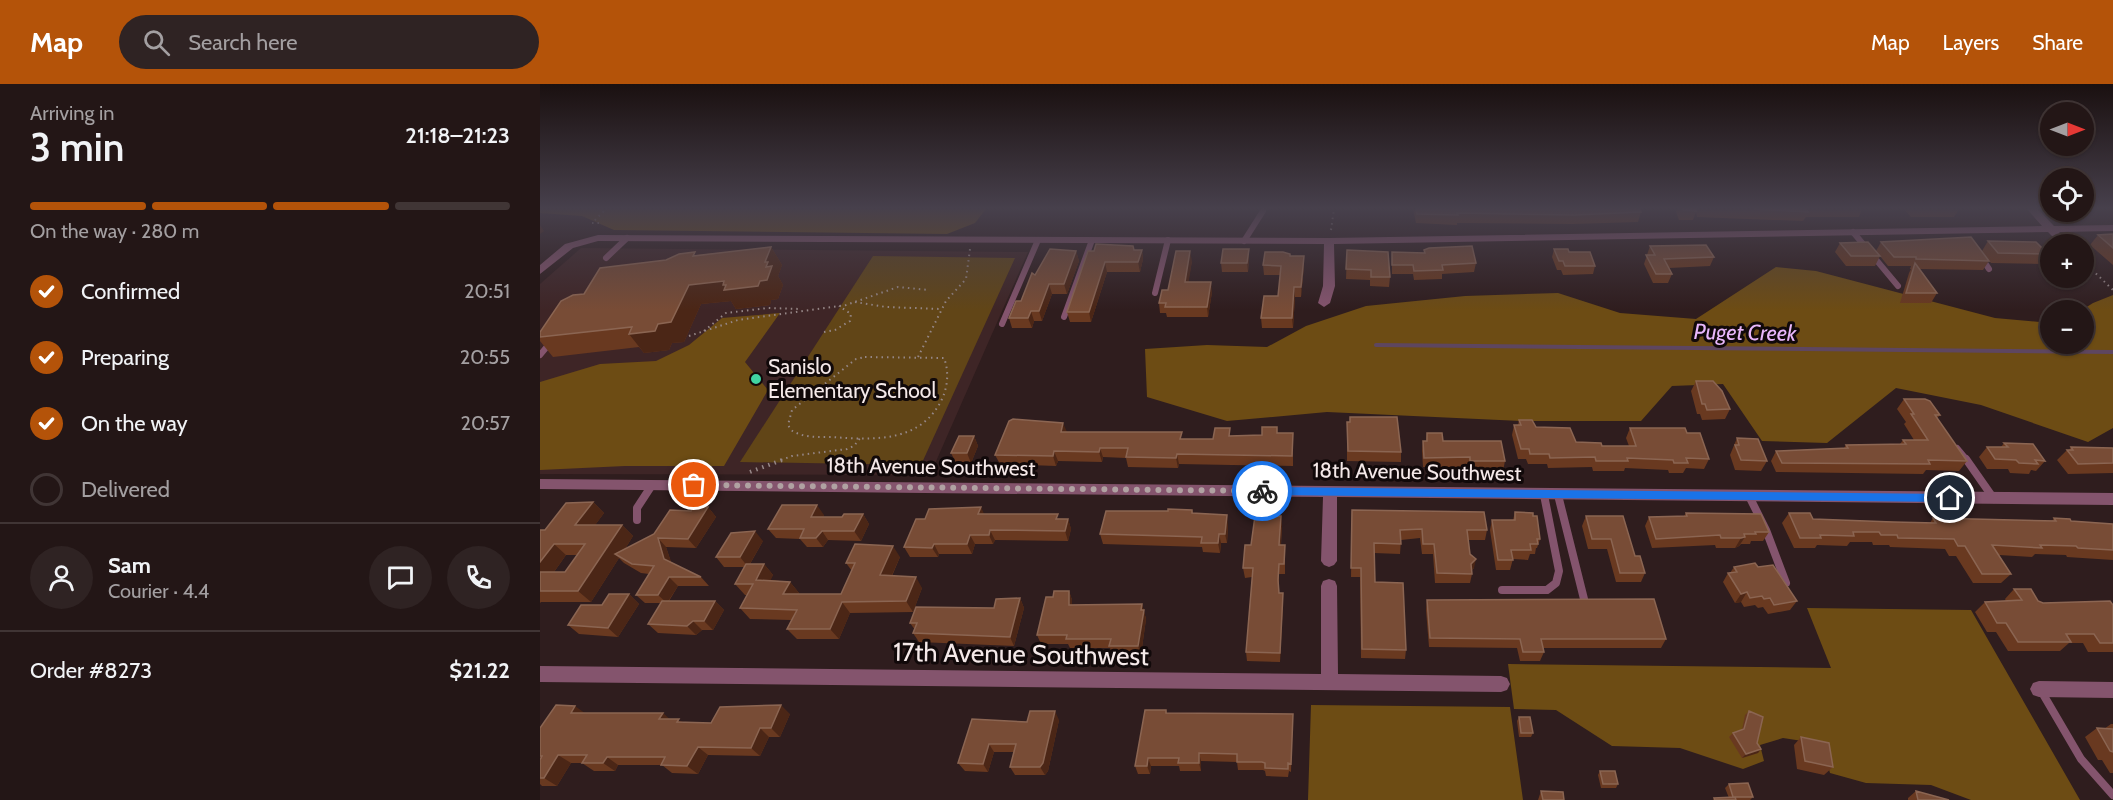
<!DOCTYPE html>
<html lang="en">
<head>
<meta charset="utf-8">
<style>
	:root { --surface:#231616; --page:#2f2323; --text:#f1f3f6; --muted:#a39fa1; --line:#403535; --accent:#b45309 }
	body { margin:0; font-family:Cabin,sans-serif; background:var(--page); color:var(--text); height:100vh; display:flex; flex-direction:column; font-size:22px; white-space:nowrap }
	* { box-sizing:border-box; margin:0 }
	p { font-size:20px; color:var(--muted) }
	.icon { flex:none; width:33px; height:33px; fill:none; stroke:currentColor; stroke-width:2; stroke-linecap:round; stroke-linejoin:round }
	.map { position:relative; flex:1; overflow:hidden }
	.drawer { display:flex; flex-direction:column; background:var(--surface); width:540px }
	.drawer>* { flex:none }
	.needle { width:39px; rotate:90deg }
	.tools { position:absolute; left:1500px; top:18px; display:grid; gap:12px }
	.tools a { display:grid; place-items:center; width:54px; height:54px; border-radius:50%; background:var(--surface); box-shadow:0 2px 4px #0004,0 0 0 2px var(--line); font-size:30px }
	.pin { position:absolute; display:grid; place-items:center; width:51px; height:51px; color:#fff; margin:-26px; border:3px solid #fff; border-radius:50%; box-shadow:0 2px 6px #0007 }
	.courier { position:absolute; display:grid; place-items:center; width:60px; height:60px; margin:-30px; border:4px solid #1a73e8; border-radius:50%; background:#fff; color:#222; box-shadow:0 2px 8px #0007 }
	.headline em { font-style:normal; font-weight:600 }
	.headline div { display:flex; flex-direction:column-reverse }
	.headline { display:flex; align-items:center; justify-content:space-between; height:102px; padding:0 30px }
	h1 { font-size:39px; font-weight:600; line-height:45px }
	.bar { display:grid; grid-template-columns:repeat(4,1fr); gap:9px 6px; align-content:center; height:72px; padding:0 30px }
	.bar i { height:8px; border-radius:4px; background:var(--line) }
	.bar .on { background:var(--accent) }
	.bar p { grid-column:span 4 }
	.line { display:flex; align-items:center; gap:15px; padding:0 30px; border-top:2px solid var(--line) }
	.line div { flex:1 }
	.round { display:grid; place-items:center; flex:none; width:63px; height:63px; border-radius:32px; background:var(--page) }
	ol { padding:0 30px; list-style:none }
	li { display:flex; align-items:center; gap:18px; height:66px }
	li p { margin-inline-start:auto }
	li .icon { padding:6px; border-radius:50%; background:var(--accent); color:#fff; stroke-width:4 }
	li:last-child { color:var(--muted) }
	li i { width:33px; height:33px; border:3px solid var(--line); border-radius:50% }
	header { display:flex; align-items:center; gap:36px; box-sizing:border-box; height:84px; padding:0 30px; background:var(--accent); color:#fff }
	header strong { font-size:28px }
	nav { display:flex; gap:33px; margin-inline-start:auto; font-size:21px }
	.search { width:420px; height:54px; background:var(--page); display:flex; align-items:center; gap:15px; box-sizing:border-box; padding:0 21px; border-radius:33px; color:var(--muted); font-size:22px }
	main { display:flex; flex:1; min-height:0 }
	.map>svg:first-child { display:block }
	.built { fill:#3e2526 }
	.green { fill:#614517 }
	.forest { fill:#6d4c14 }
	.lines { fill:none; stroke-linecap:round; stroke-linejoin:round }
	.stream { stroke:#5e4660; stroke-width:4 }
	.path-far1 { stroke:#968787; stroke-width:2; stroke-dasharray:1.5 4; stroke-linecap:butt }
	.path { stroke:#968787; stroke-width:4; stroke-dasharray:1.5 5; stroke-linecap:butt }
	.service-far1 { stroke:#84546d; stroke-width:6 }
	.service { stroke:#84546d; stroke-width:8 }
	.minor { fill:#84546d; fill-rule:evenodd }
	.wall { fill:#693920; fill-rule:evenodd }
	.shaded-wall { fill:#4b2616 }
	.building { fill:#784c36; stroke:#8b6552; stroke-width:1.5 }
	.route { fill:#1a73e8 }
	.done { stroke:#b0a2a2; stroke-width:6; stroke-dasharray:0 10.8 }
	.poi-dot { fill:#41d4a1; stroke:#11090a; stroke-width:2 }
	.labels { text-anchor:middle; stroke-width:6; stroke-linejoin:round; paint-order:stroke }
	.poi-label { font-size:21px; fill:#f5e9e9; stroke:#11090a; text-anchor:start }
	.street-label { font-size:21px; fill:#f5e9e9; stroke:#11090a }
	.water-label { font-size:22px; font-style:italic; fill:#e9b7fb; stroke:#11090a }
	.near-street-label { font-size:26px; fill:#f5e9e9; stroke:#11090a }
</style>
</head>
<body>
<header>
<strong>Map</strong>
<div class="search"><svg class="icon" aria-label="search" viewBox="0 0 24 24"><circle cx="10" cy="10" r="6"/><path d="M15 15l6 6"/></svg>Search here</div>
<nav><a>Map</a><a>Layers</a><a>Share</a></nav>
</header>
<main>
<section class="drawer">
<div class="headline"><div><h1>3 min</h1><p>Arriving in</p></div><em>21:18–21:23</em></div>
<div class="bar"><i class="on"></i><i class="on"></i><i class="on"></i><i></i><p>On the way · 280 m</p></div>
<ol>
<li><svg class="icon" aria-label="check" viewBox="0 0 24 24"><path d="M5 12l5 5 9-10"/></svg>Confirmed<p>20:51</p></li>
<li><svg class="icon" aria-label="check" viewBox="0 0 24 24"><path d="M5 12l5 5 9-10"/></svg>Preparing<p>20:55</p></li>
<li><svg class="icon" aria-label="check" viewBox="0 0 24 24"><path d="M5 12l5 5 9-10"/></svg>On the way<p>20:57</p></li>
<li><i></i>Delivered</li>
</ol>
<div class="line" style="height:108px"><a class="round"><svg class="icon" aria-label="person" viewBox="0 0 24 24"><circle cx="12" cy="8" r="4"/><path d="M4 21q1-7 8-7t8 7"/></svg></a><div><b>Sam</b><p>Courier · 4.4</p></div><a class="round"><svg class="icon" aria-label="chat" viewBox="0 0 24 24"><path d="M4 5h16v11H9l-5 4z"/></svg></a><a class="round"><svg class="icon" aria-label="phone" viewBox="0 0 24 24"><path d="M5 4h4l2 5-3 2q2 4 5 5l2-3 5 2v4C11 20 4 13 5 4z"/></svg></a></div>
<div class="line" style="height:78px"><div>Order #8273</div><b>$21.22</b></div>
</section>
<div class="map">
<svg width="1573" height="716" viewBox="0 0 1573 716">
	<rect width="100%" height="100%" fill="#2f1d1e"/>
	<!-- built -->
	<path class="built" d="M41,164L488,168L390,391L0,390V200Z"/>
	<!-- green -->
	<path class="green" d="M333,172L475,174L381,381L200,378Z"/>
	<!-- forest -->
	<path class="forest" d="M0,125H446L435,139L407,150L74,146L42,132L0,129Z
		M1236,183L1276,187L1455,234L1510,239V260H1544L1542,226L1553,219L1573,211V344L1548,358L1441,321L1356,304L1287,359L1222,357L1183,300L1132,302L1101,337H981L787,328L687,337L607,313L605,265L667,261L727,263L766,242L826,222L925,212L1018,209L1080,229L1156,235Z
		M240,229L205,278L228,306L184,382H85L0,386V298L60,280L116,277L149,261L182,234Z
		M1267,524L1431,526L1540,716H1431L1391,701L1326,699L1290,689L1282,660L1243,654L1220,661L1224,677L1203,685L1140,664L1072,662L1016,626L974,625L968,580L1291,584Z
		M771,621L970,623L983,716H768Z"/>
	<g class="lines">
		<!-- stream -->
		<path class="stream" d="M836,261L1573,268"/>
		<!-- path-far1 -->
		<path class="path-far1" d="M59,139H52L66,125
			M791,146L794,125
			M1544,178L1573,206
			M315,218L346,223L401,225
			M164,247L186,229L228,224L261,225
			M284,248L295,246L310,237L311,230L299,222
			M149,252L198,236L306,221L358,203L389,206
			M325,273L404,274C409,287 408,302 402,315C381,359 334,356 292,353C278,353 263,354 251,346L248,341L252,326L316,275Z
			M378,273L406,217L426,195L430,165
			M241,376L252,372L307,365L314,362L321,353"/>
		<!-- path -->
		<path class="path" d="M210,388L245,375"/>
		<!-- service-far1 -->
		<path class="service-far1" d="M1313,148L1358,202
			M704,157L723,127
			M1441,173L1449,185
			M66,174L87,154
			M615,209L628,156
			M524,233L552,156
			M462,240L498,156
			M0,271L10,259
			M1417,364L1427,376"/>
		<!-- service -->
		<path class="service" d="M1426,375L1454,415
			M1018,411L1044,515
			M1209,412L1226,446L1246,499
			M97,436V424L112,401
			M962,506H1007L1016,499L1019,487L1004,411
			M1500,605L1541,675L1573,711"/>
		<!-- minor -->
		<path class="minor" d="M1487,125H1498L1514,142L1573,141V147L1519,148L1530,160H1520L1508,148L794,160L795,202L790,219L784,223L778,219L783,202L784,160L58,157L33,164L0,190V181L25,160L58,151L789,154L1502,142Z
			M0,395L1573,409V421L797,413V477L794,481L789,483L784,481L781,477L783,413L0,405Z
			M789,495L795,497L797,502L798,590L961,592L967,594L970,600L967,606L961,608L0,598V582L781,590V502L783,497Z
			M1499,597L1573,598V614L1499,613L1493,611L1490,605L1493,599Z"/>
	</g>
	<!-- wall -->
	<path class="wall" d="M873,125H1100L1101,128L1098,138L1032,140L917,139V141L876,139Z
		M1135,125H1322L1319,133H1266L1263,137L1157,133L1156,128L1153,136H1139Z
		M1364,125H1419L1414,133H1371Z
		M1573,150V181L1550,161L1558,151Z
		M1448,157L1508,170L1501,180L1451,179L1443,169L1449,177L1443,186L1379,185L1397,209L1391,219H1360L1369,189L1371,185H1370L1371,182H1348L1340,172L1335,182H1306L1295,168L1300,159L1336,167L1341,158L1442,167Z
		M1110,162L1174,173L1170,182L1129,184L1132,190L1128,199H1113L1104,180Z
		M231,163L242,181L238,192L243,201L238,215L231,216L230,221L196,225L191,217L161,220L144,258L132,259L129,266L104,269L99,263L13,273L0,257V248L44,210L126,176L157,171Z
		M1014,165L1029,168L1055,182L1053,190L1023,191L1021,186H1017L1012,173Z
		M602,166L603,175L600,188H567L551,238H530L527,228L554,167Z
		M807,166L850,193L849,203L830,202V196L806,195Z
		M884,166L936,179L934,188L902,190V195L874,196L873,190H852V168L884,169Z
		M536,167L539,177L527,210H512L502,237H494L492,244H472L469,234L481,217L495,191Z
		M750,172H764V182L761,213H755L753,244H722L721,234L738,212L740,191H724L723,181Z
		M709,175L708,188H682L681,179Z
		M652,177L648,198L672,208L668,233H627L626,229H620L619,219Z
		M1156,297L1190,325L1185,335L1162,336L1160,330H1157L1151,307Z
		M1364,315L1400,331L1397,334L1427,377L1419,387L1386,386L1383,390L1236,388L1231,377L1236,367L1304,364L1306,361L1360,360L1363,356H1374L1364,340L1366,338L1357,325Z
		M979,336L1036,358L1062,362H1089L1086,354L1090,344L1147,349L1169,375L1164,385L1146,384L1143,389H1129L1128,386L1085,384L1084,387H1053L1052,383L1008,384L1007,380H988L986,375H978L972,351L974,341H978Z
		M807,338L861,368V378L807,377Z
		M526,348L643,355H673L691,352L722,351L737,349H753V382L639,380L638,384L588,383L586,374L563,373L562,378L518,377L516,382L460,380L455,371Z
		M887,349L903,357L965,377L963,387H929L928,383H883L882,367L883,357H886Z
		M434,352L438,362L431,379H416L411,369Z
		M1197,354L1227,377L1221,387L1195,386L1190,371Z
		M1464,359L1505,377L1496,387L1491,386L1489,390L1470,389L1468,385H1447L1439,373L1447,363H1461Z
		M1531,363L1573,364V389L1528,390L1517,376L1527,366H1529Z
		M53,418L64,429L55,441H82L93,452L85,465L114,450L151,427L168,423L176,433L156,464L126,463L131,478L161,493L169,502H138L129,517H175L184,526L173,546H162L156,551L118,549L108,540L121,519H105L96,511L109,490L101,489L84,479L79,474L51,518H1L0,519V446H5ZM26,471H37L25,488H14Z
		M652,426L653,429L688,441L687,459H681L680,469L663,468L662,463L563,460L560,450L628,427Z
		M812,426L947,446L945,456H928L930,470L934,484L932,486V490L930,499H895L893,470H882L880,454L861,456L860,470L834,469L835,498L866,566L865,575L821,574L820,493H811Z
		M975,428L1000,455L997,464H996L995,470H990L988,476L973,475L970,486H956L950,446L952,436H973Z
		M1146,429L1229,448L1223,457H1211L1210,460H1201L1199,462L1195,464H1176L1175,461L1112,464L1105,442L1109,433L1144,432Z
		M1249,429L1273,435L1390,439L1393,434L1512,437L1514,434L1531,437L1573,440V476L1527,473L1526,471L1495,470L1492,473L1459,471L1471,490L1461,499H1433L1416,472H1409L1405,465L1350,463L1349,461H1333L1332,458H1310L1307,462L1277,461L1275,464H1254L1242,439Z
		M323,430L329,440L321,457L288,456L283,463H267L260,455L236,454L228,445L284,431L283,433H302Z
		M444,430L528,435L531,445L528,457L455,456L453,460H435L432,470H399L398,473H370L364,463L385,435Z
		M1046,432L1095,472L1105,489L1101,498H1076L1067,465H1048L1042,442Z
		M742,442L741,461H745V490H739V509H743V518L740,578L707,577L706,568L712,493L705,494L703,484L711,461Z
		M223,457L210,480H224L233,491L230,496L250,498L259,509L258,510H301L312,487L306,479L360,473L352,492L382,504L373,528L310,529L299,555H257L247,545L251,536L210,535L200,524L207,511H205L195,500L205,483H184L176,473Z
		M1194,483H1218L1257,517L1250,526L1228,530L1223,523L1218,524L1215,521L1204,523L1201,518L1195,519L1183,498L1188,489H1190Z
		M1474,505L1503,519L1573,521V568H1548L1543,559H1529L1520,567H1468L1456,548H1447L1435,528L1445,518L1466,517L1465,515Z
		M529,507L532,516V521L602,520L606,535L601,571H573L570,564H530L528,560H501L497,551L513,513Z
		M89,510L99,520L78,553L39,550L28,541L62,521Z
		M480,514L484,524L474,562L379,558L373,549L375,546L370,539L454,524Z
		M887,516L1126,555L1121,564H1003L1004,568L1000,577H980L977,564L889,563L886,526Z
		M626,626L627,629L753,630L751,688L749,687L748,693L726,692L725,687L723,686H698L697,678L661,677V687H640L639,682H611L610,690H598L595,682Z
		M1209,627L1217,659L1221,665L1218,669L1202,674L1189,653L1193,649L1202,646L1205,631Z
		M45,629L130,635L143,638L171,639L250,630L240,653H229L220,672L168,671L158,690L132,689L122,681H78L75,687H54L42,679H31L17,702H2L0,700V644Z
		M979,633L993,649L991,653H979L977,637Z
		M432,635L487,638L519,636L508,687L505,691H475L470,683L474,668H454L448,688L425,687L418,679Z
		M1571,640H1573V689H1570L1562,676H1558L1545,653L1557,644L1564,645Z
		M1261,653L1293,683L1284,691L1257,685L1254,661Z
		M1060,687L1078,700L1076,704H1061L1058,691Z
		M1189,700L1213,713L1210,716H1173L1174,714H1189L1185,704Z
		M1001,707L1024,716H998Z
		M1376,707L1409,716H1368V714Z"/>
	<!-- shaded-wall -->
	<path class="shaded-wall" d="M0,141L4,147L0,150Z
		M231,163L242,181L238,192L243,201L238,215L231,216L230,221L196,225L191,217L161,220L144,258L132,259L129,266L104,269L89,250L118,240L149,201L226,183L225,178Z
		M709,165V175L708,188L707,179Z
		M602,166L603,175L600,188L598,178Z
		M536,167L539,177L527,210L524,200Z
		M650,167L652,177L647,208L645,198Z
		M764,172V182L761,213V203Z
		M565,178L567,188L551,238L549,228Z
		M671,198L672,208L668,233L667,223Z
		M509,200L512,210L502,237L499,227Z
		M754,203L755,213L753,244L752,234Z
		M491,227L494,237L492,244L488,234Z
		M523,339L527,348H521Z
		M434,352L438,362L431,379L427,369Z
		M560,364L563,373L562,378L559,368Z
		M514,367L518,377L516,382L513,372Z
		M637,370L639,380L638,384L636,374Z
		M53,418L64,429L47,452L35,441Z
		M277,421L284,431L278,443L271,433Z
		M168,423L176,433L156,464L148,455Z
		M441,423L445,432L438,430Z
		M323,430L329,440L321,457L314,447Z
		M687,431L688,441L687,459L685,450Z
		M741,432L742,442L740,471L739,461Z
		M528,435L531,445L528,457L525,447Z
		M82,441L93,452L80,473L75,470L79,474L51,518L38,507Z
		M450,446L455,456L453,460L449,451Z
		M215,447L223,457L208,483L200,473Z
		M282,447L288,456L283,463L276,454Z
		M679,450L681,459L680,469L678,459Z
		M430,451L435,460L432,470L427,460Z
		M1205,453L1199,462L1195,464L1201,454Z
		M118,454L126,463L133,484L124,475Z
		M14,460L26,471L6,499L0,494V478Z
		M394,460L399,470L398,473L392,464Z
		M353,462L360,473L347,502L340,491Z
		M936,475L934,484L929,489L931,480Z
		M224,480L233,491L226,507L216,496Z
		M129,493L138,502L127,519L118,511Z
		M376,493L382,504L373,528L366,517Z
		M250,498L259,509L253,521L243,510Z
		M529,507L532,516V530L529,521Z
		M1207,508L1201,518L1195,519L1201,510Z
		M743,509V518L740,578V569Z
		M89,510L99,520L78,553L68,544Z
		M480,514L484,524L474,562L470,553Z
		M175,517L184,526L173,546L164,537Z
		M302,518L310,529L299,555L290,545Z
		M602,520L606,535L601,571L598,562Z
		M153,537L162,546L156,551L147,542Z
		M241,621L250,630L240,653L231,644Z
		M35,622L46,630L31,629Z
		M515,627L519,636L508,687L505,691L500,683Z
		M123,629L133,638L119,635Z
		M220,644L229,653L220,672L211,664Z
		M449,660L454,668L448,688L443,680Z
		M158,663L168,671L158,690L147,682Z
		M1221,665L1218,669L1202,674L1206,670Z
		M659,669L661,677V687L659,679Z
		M18,671L31,679L17,702L4,694Z
		M67,673L78,681L75,687L63,679Z
		M608,674L611,682L610,690L607,682Z"/>
	<!-- building -->
	<path class="building" d="M876,125H1100L1101,128L1035,131L917,129L918,131L877,130Z
		M1142,125H1156V127L1143,126Z
		M1214,125H1266L1268,128Z
		M1573,150V164L1558,151Z
		M1431,153L1449,177L1376,175V173H1354L1341,158Z
		M1448,157L1496,158L1508,170L1458,169Z
		M1328,158L1340,172H1311L1300,159Z
		M556,160L593,162L594,166H602L598,178H565L549,228H527L548,167H554Z
		M1166,161L1174,173L1124,175L1132,190H1116L1106,171H1115L1110,162Z
		M932,162L936,179L902,181L903,186L874,187L873,181H852V168L885,169L884,166L889,164Z
		M231,163L225,178H228L226,183L232,182L227,196L220,197L218,202L184,206L186,201H183L184,197L149,201L131,238L118,240L115,247L89,250L92,243L0,253V248L21,217L33,211L44,210L60,184L126,176L139,170L155,168L153,172Z
		M510,165L536,167L524,200H509L499,227H491L488,234H469L476,217H481L492,189L495,191Z
		M683,165H709L707,179H681Z
		M1014,165H1028L1029,168H1050L1055,182H1025L1023,177H1019Z
		M807,166L848,168L850,193H831V186L806,185Z
		M636,167H650L645,198H671L667,223H625L626,219H619L622,206H628Z
		M725,168H743L750,170V172H764L761,203H754L752,234H721L724,212H738L741,182L723,181Z
		M1375,179L1397,209H1366Z
		M1156,297H1173L1182,307L1190,325L1167,326L1165,320H1162Z
		M1364,315H1385L1390,317L1400,331H1395L1427,377L1388,376L1390,380L1242,379L1236,367L1308,364L1306,361L1366,360L1363,356H1388L1371,330H1374Z
		M810,333H857L861,368L808,367L807,338H810Z
		M473,335L523,339L521,348H642L640,355H673L675,344H690L689,352L722,351V343H737V349H753L752,372L637,370L636,374L586,373L588,364H560L559,368L514,367L513,372L455,371L469,337Z
		M979,336H992L996,343L1030,344L1036,358L1061,359L1062,362H1096L1090,344H1145L1147,349H1160L1169,375L1146,374L1148,379H1134L1133,376L1087,374L1088,377H1056L1055,373L1010,374L1009,370H990L989,365H981L974,341H981Z
		M887,349H902L903,357H961L965,377H930V373L884,374L883,357H887Z
		M419,352H434L427,369H411Z
		M1197,354L1218,355L1227,377L1201,376L1195,361H1199Z
		M1464,359L1493,360L1505,377L1495,376L1498,380L1479,379L1476,376L1455,375L1447,363H1468Z
		M1531,363L1573,364V379L1538,380L1527,366H1533Z
		M53,418L35,441H82L38,507H0V488H25L45,460H14L0,478V446H5L26,419Z
		M242,421H277L271,433H302L304,430H323L314,447H282L276,454H260L264,445H228Z
		M153,423H168L148,455L118,454L124,475L161,493H129L118,511H96L114,482L92,480L75,470L114,450L130,426L151,427Z
		M441,423L438,430H518L516,435H528L525,447L450,446L449,451H430L427,460H394L392,464L364,463L376,435H385L389,425Z
		M628,425L652,426V429L687,431L685,450H679L678,459H661L662,453L560,450L566,427H628Z
		M812,426L944,428L947,446H927L930,470L936,475L931,480L932,490L897,489L894,460H883L882,445L860,446L861,460L834,459L835,498L863,499L866,566L822,565L821,484H811Z
		M975,428L993,429V432H997L1000,455H997L998,460H990L991,466H971L973,476H958L952,436H975Z
		M1146,429L1221,430L1229,448H1215L1216,450H1204L1205,453L1201,454H1181L1180,451L1116,455L1109,433L1147,432Z
		M1249,429H1270L1273,435L1353,438L1396,439L1393,434L1516,437L1514,434L1530,435L1531,437L1573,440V466L1538,464L1536,462L1500,461L1502,464L1452,461L1471,490H1442L1425,462H1418L1414,455L1358,454L1357,451H1341L1339,448H1313L1314,452L1280,451L1281,454H1260Z
		M715,432H741L739,461H745L744,480H739L738,496L739,509H743L740,569L706,568L713,484H703L705,461H711Z
		M1046,432H1083L1095,472H1100L1105,489H1080L1071,455H1052Z
		M215,447L200,473H176L191,449Z
		M315,460L353,462L340,491L376,493L366,517L302,518L290,545H247L257,526L200,524L213,500H195L206,480H224L216,496L250,498L243,510H301L315,479H306Z
		M1215,479L1218,483L1233,481L1257,517L1234,521L1230,514L1224,515L1222,512L1210,514L1207,508L1201,510L1188,489L1197,488L1194,483Z
		M1474,505H1491L1498,517L1503,519L1570,517L1573,521V559H1560L1554,550H1526L1531,558H1478L1466,539H1457L1445,518L1482,516Z
		M514,507H529V521L602,520L601,526H604L598,562H569L571,555H526L527,551H497L506,513H513Z
		M69,510H89L68,544L28,541L41,521H62Z
		M480,514L470,553L373,549L377,539H370L376,523L454,524L456,515Z
		M1114,515L1126,555H1001L1004,568H983L980,555L890,554L887,516Z
		M122,517H175L164,537H153L147,542L108,540Z
		M16,621L35,622L31,629H123L119,635H139L137,638L171,639L180,623L241,621L231,644H220L211,664L158,663L147,682L121,681L125,673H67L63,679H42L47,671H18L4,694H0V676L2,672H0V644Z
		M605,626H626V629L753,630L751,680L748,679V685L725,684V679L722,678H697V670L659,669V679H638L639,674H608L607,682H595Z
		M490,627H515L503,679L500,683H470L476,660H449L443,680L418,679L432,635L487,638Z
		M1209,627L1223,633L1217,659L1221,665L1206,670L1193,649L1204,645Z
		M979,633H990L993,649H981Z
		M1557,644L1573,645V668L1570,667Z
		M1261,653L1289,659L1293,683L1265,677Z
		M1060,687H1075L1078,700H1063Z
		M1208,699L1213,713H1193L1189,700Z
		M1001,707L1023,708L1024,716H1003Z
		M1376,707L1409,716H1378Z
		M1195,713L1196,716H1175L1174,714Z"/>
	<!-- sky -->
	<linearGradient id="sky" x2="0" y2="1"><stop stop-color="#1a1010"/><stop offset="0.55" stop-color="#47404c"/><stop offset="1" stop-color="#47404c" stop-opacity="0"/></linearGradient>
	<rect width="1573" height="226" fill="url(#sky)"/>
	<!-- route -->
	<path class="route" d="M722,403L1410,410L1415,414L1410,418L722,411L717,407Z"/>
	<g class="lines">
		<!-- done -->
		<path class="done" d="M154,401L722,407"/>
	</g>
	<!-- markers -->
	<circle class="poi-dot" cx="216" cy="295" r="6"/>
	<g class="labels">
		<!-- poi labels -->
		<g class="poi-label">
			<text x="228" y="290">Sanislo<tspan x="228" dy="24">Elementary School</tspan></text>
		</g>
		<!-- street labels -->
		<g class="street-label">
			<text transform="translate(391 383) rotate(1)" y="7">18th Avenue Southwest</text>
			<text transform="translate(877 388) rotate(1)" y="7">18th Avenue Southwest</text>
		</g>
		<!-- water labels -->
		<g class="water-label">
			<text transform="translate(1205 248) rotate(1)" y="8">Puget Creek</text>
		</g>
		<!-- near-street labels -->
		<g class="near-street-label">
			<text transform="translate(481 570) rotate(1)" y="9">17th Avenue Southwest</text>
		</g>
	</g>
</svg>
<div class="tools">
<a><svg class="needle" viewBox="-14 -14 28 28"><path d="M0-13l5 13h-10z" fill="#e53935"/><path d="M0 13l5-13h-10z" fill="#a39fa1"/></svg></a>
<a><svg class="icon" aria-label="locate" viewBox="0 0 24 24"><circle cx="12" cy="12" r="6"/><path d="M12 2v4M12 18v4M2 12h4M18 12h4"/></svg></a>
<a>+</a>
<a>−</a>
</div>
<div class="pin" style="left:154px;top:401px;background:#ea580c"><svg class="icon" aria-label="bag" viewBox="0 0 24 24"><path d="M5 8h14l-1 12H6zM9 8a3 3 0 0 1 6 0"/></svg></div>
<div class="pin" style="left:1410px;top:414px;background:#1f2937"><svg class="icon" aria-label="home" viewBox="0 0 24 24"><path d="M3 11l9-7 9 7M6 9v11h12V9"/></svg></div>
<div class="courier" style="left:722px;top:407px"><svg class="icon" aria-label="bike" viewBox="0 0 24 24"><circle cx="6" cy="16" r="4"/><circle cx="18" cy="16" r="4"/><path d="M6 16l4-8h5l3 8M10 8l3 8H6M13 5h3"/></svg></div>
</div>
</main>
</body>
</html>
